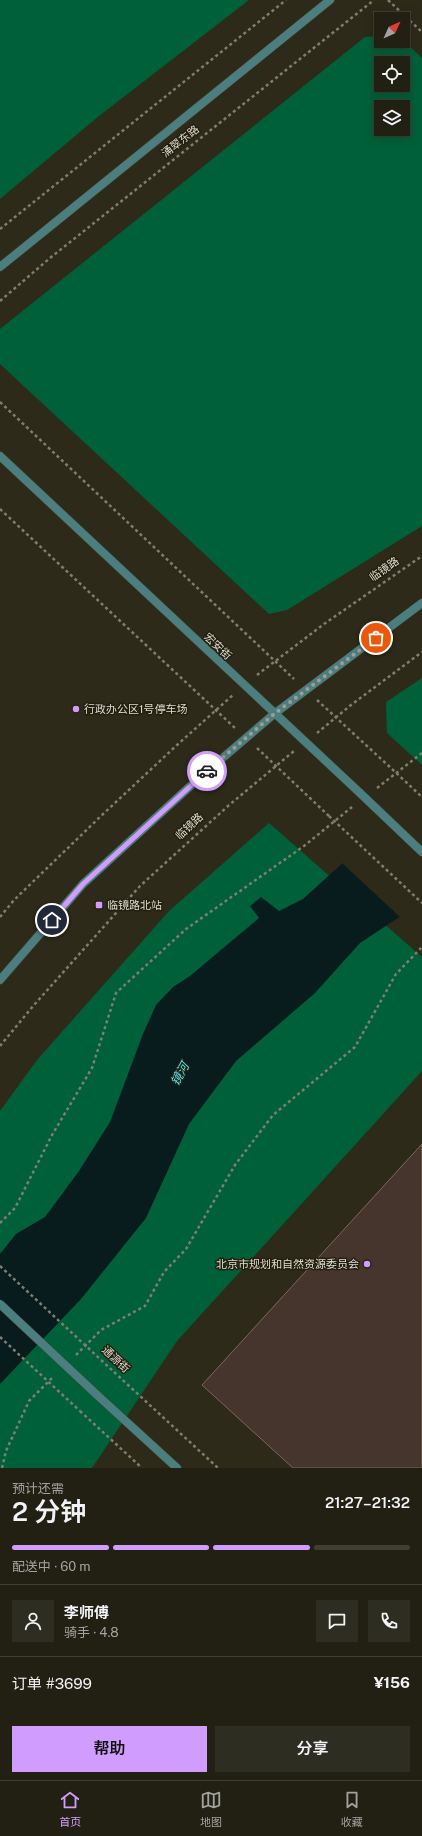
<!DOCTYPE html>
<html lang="zh">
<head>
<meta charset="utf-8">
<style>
	:root { --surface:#222013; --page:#2e2d21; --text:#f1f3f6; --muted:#a2a3a0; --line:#3f3e33; --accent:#d09dfe }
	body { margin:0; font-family:"Public Sans","Noto Sans SC",sans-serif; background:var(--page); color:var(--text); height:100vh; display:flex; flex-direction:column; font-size:15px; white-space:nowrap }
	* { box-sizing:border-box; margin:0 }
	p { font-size:13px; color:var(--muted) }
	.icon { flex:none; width:22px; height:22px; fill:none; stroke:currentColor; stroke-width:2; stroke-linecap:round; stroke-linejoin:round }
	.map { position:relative; height:1468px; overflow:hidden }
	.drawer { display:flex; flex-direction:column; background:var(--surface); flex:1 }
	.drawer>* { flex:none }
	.needle { width:26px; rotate:45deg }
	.buttons { position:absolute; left:374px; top:12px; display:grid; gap:8px }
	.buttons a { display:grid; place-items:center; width:36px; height:36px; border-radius:0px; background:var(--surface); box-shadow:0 2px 10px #0003,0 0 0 1px var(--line); font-size:20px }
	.pin { position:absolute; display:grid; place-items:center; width:34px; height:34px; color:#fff; margin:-17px; border:2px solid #fff; border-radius:50%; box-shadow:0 1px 4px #0007 }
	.courier { position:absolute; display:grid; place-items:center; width:40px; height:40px; margin:-20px; border:3px solid #d09dfe; border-radius:50%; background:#fff; color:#222; box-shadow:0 1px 5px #0007 }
	.overview em { font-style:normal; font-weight:600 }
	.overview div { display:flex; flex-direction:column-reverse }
	.overview { display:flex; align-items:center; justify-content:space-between; height:68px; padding:0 12px }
	h1 { font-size:26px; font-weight:600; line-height:30px }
	.bar { display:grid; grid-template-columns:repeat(4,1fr); gap:6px 4px; align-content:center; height:48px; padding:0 12px }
	.bar i { height:5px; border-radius:3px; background:var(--line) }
	.bar .on { background:var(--accent) }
	.bar p { grid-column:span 4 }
	.line { display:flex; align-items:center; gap:10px; padding:0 12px; border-top:1px solid var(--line) }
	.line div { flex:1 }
	.round { display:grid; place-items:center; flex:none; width:42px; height:42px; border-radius:0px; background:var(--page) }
	.action { display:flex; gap:8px; margin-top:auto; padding:8px 12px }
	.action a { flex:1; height:46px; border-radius:0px; background:var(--accent); color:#111; font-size:16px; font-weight:600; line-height:46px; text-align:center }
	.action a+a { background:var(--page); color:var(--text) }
	.menu { display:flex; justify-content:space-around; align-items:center; height:56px; border-top:1px solid var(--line); background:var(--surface); font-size:11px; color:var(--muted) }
	.menu a { display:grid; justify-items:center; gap:2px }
	.menu .on { color:var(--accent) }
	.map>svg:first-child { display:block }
	.green { fill:#006039; fill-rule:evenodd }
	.water { fill:#081b1d }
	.pier { fill:#2e2a19 }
	.building { fill:#46352c; stroke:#7b685e }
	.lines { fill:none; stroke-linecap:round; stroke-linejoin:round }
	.tertiary-casing { stroke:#4a4636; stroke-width:9 }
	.path { stroke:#817e70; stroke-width:2.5; stroke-dasharray:3 3; stroke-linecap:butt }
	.tertiary { stroke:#4b7f7f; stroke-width:8 }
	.tertiary-bridge-casing { stroke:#4a4636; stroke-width:9; stroke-linecap:butt }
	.path-bridge { stroke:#817e70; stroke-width:2.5; stroke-dasharray:3 3; stroke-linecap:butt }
	.tertiary-bridge { stroke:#4b7f7f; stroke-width:8 }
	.done { stroke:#a09d91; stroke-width:4; stroke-dasharray:0 7.2 }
	.route { stroke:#d09dfe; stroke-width:5 }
	.poi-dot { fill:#d09dfe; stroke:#242010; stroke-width:1.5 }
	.labels { text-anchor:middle; stroke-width:3; stroke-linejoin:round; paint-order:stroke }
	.street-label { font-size:11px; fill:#dedbd1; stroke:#242010 }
	.poi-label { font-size:11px; fill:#dedbd1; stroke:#242010; text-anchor:start }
	.water-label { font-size:12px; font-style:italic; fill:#54e4f5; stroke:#242010 }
</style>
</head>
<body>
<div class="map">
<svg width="422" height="1468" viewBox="0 0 422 1468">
	<rect width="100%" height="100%" fill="#2e2a19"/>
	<!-- green -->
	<path class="green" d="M0,0H249L99,116L0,199Z
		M381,36V41L403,40L422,58V526L287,610L269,614L0,364V329L365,37ZM381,63H403V85H381ZM381,107H403V129H381Z
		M422,678V765L387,733L386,702Z
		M269,823L422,957V1071L177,1341L92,1468H0V1111L37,1060L169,911Z"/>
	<!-- water -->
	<path class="water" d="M422,791V902L360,943L315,993L236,1061L189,1124L146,1218L81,1299L0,1384V1254L16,1234L45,1217L79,1171L110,1122L143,1034L156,1005L173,987L190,976L259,918L250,906L261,897L279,911L303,899Z"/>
	<!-- pier -->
	<path class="pier" d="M422,789V904L401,918L341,862Z"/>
	<!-- building -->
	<path class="building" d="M422,1144V1468H293L202,1385Z"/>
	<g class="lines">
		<!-- tertiary casing -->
		<g class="tertiary-casing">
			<path id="tertiary" d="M0,267L330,0
				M0,456L360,793
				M0,980L83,884L198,779L274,714L422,603
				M96,1394L177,1468"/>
		</g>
		<!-- path -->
		<path class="path" d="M388,0L422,32
			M0,229L286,0
			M0,301L50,258L374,0
			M0,402L294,679
			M0,509L235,728
			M257,675L324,624L422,556
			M317,700L392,769
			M317,733L351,705L422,652
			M257,748L329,816
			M377,788L422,753
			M0,917L14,900L101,816L177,745L233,695
			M0,1046L34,1005L140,886L228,806L294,751
			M0,1223L15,1208L52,1135L92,1068L116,993L186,929L304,846L352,807
			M76,1355L101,1330L145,1306L164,1272L186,1249L235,1165L273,1115L355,1047L396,974L422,947
			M114,1372L218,1468
			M80,1411L142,1468
			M2,1468L6,1451L29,1401L54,1376"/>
		<!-- tertiary -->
		<use href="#tertiary" class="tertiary"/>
		<!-- tertiary-bridge casing -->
		<g class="tertiary-bridge-casing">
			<path id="tertiary-bridge" d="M360,793L422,852
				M0,1304L96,1394"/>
		</g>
		<!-- path-bridge -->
		<path class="path-bridge" d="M392,769L422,797
			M329,816L422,903
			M0,1266L114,1372
			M0,1337L80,1411"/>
		<!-- tertiary-bridge -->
		<use href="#tertiary-bridge" class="tertiary-bridge"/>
	</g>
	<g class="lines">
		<!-- done -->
		<path class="done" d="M207,771L274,714L376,638"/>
		<!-- route -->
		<path class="route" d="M52,920L83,884L207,771"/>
	</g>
	<!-- markers -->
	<g class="poi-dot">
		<circle cx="76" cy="709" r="4"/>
		<rect x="95" y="901" width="8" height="8" rx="2"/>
		<circle cx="367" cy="1264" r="4"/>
	</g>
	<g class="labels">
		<!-- street labels -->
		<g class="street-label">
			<text transform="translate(180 141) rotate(-38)" y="4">涌翠东路</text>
			<text transform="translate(384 569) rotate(-35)" y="4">临镜路</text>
			<text transform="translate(218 646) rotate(43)" y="4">宏安街</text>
			<text transform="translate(189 826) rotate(-43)" y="4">临镜路</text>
			<text transform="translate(116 1359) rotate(43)" y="4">通源街</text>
		</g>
		<!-- poi labels -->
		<g class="poi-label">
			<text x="84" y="713">行政办公区1号停车场</text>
			<text x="107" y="909">临镜路北站</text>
			<text x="359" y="1268" text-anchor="end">北京市规划和自然资源委员会</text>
		</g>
		<!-- water labels -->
		<g class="water-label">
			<text transform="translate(180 1074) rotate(-61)" y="4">镜河</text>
		</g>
	</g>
</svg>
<div class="buttons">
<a><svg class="needle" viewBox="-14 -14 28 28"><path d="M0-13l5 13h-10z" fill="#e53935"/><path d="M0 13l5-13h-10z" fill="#a2a3a0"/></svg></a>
<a><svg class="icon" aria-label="locate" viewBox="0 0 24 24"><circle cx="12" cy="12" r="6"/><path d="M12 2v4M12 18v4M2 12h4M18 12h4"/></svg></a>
<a><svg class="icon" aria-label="layers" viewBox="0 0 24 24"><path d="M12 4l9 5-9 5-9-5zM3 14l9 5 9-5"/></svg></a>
</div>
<div class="pin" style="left:376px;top:638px;background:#ea580c"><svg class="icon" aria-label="bag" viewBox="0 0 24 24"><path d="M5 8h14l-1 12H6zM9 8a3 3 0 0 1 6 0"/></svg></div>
<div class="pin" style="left:52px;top:920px;background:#1f2937"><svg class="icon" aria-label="home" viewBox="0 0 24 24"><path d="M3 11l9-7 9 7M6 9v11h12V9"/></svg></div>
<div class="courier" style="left:207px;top:771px"><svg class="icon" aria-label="car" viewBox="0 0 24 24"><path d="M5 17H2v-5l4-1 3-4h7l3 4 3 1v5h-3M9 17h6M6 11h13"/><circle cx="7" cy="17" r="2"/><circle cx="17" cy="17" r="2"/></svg></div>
</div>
<section class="drawer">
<div class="overview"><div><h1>2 分钟</h1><p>预计还需</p></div><em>21:27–21:32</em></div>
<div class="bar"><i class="on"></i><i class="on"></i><i class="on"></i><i></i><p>配送中 · 60 m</p></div>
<div class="line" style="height:72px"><a class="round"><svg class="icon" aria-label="person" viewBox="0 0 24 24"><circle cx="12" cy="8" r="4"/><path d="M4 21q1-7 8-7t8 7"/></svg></a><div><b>李师傅</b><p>骑手 · 4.8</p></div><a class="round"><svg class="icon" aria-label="chat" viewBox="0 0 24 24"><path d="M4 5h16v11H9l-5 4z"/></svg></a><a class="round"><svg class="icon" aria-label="phone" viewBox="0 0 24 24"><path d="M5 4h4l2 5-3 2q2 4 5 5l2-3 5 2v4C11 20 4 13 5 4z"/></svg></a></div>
<div class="line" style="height:52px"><div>订单 #3699</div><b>¥156</b></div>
<div class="action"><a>帮助</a><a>分享</a></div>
</section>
<nav class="menu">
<a class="on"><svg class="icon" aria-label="home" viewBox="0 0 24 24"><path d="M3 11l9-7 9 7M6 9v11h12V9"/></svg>首页</a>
<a><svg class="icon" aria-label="map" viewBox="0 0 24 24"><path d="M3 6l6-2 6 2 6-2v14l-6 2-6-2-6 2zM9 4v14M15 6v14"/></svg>地图</a>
<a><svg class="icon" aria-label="saved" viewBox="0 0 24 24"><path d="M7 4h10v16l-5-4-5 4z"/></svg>收藏</a>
</nav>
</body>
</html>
